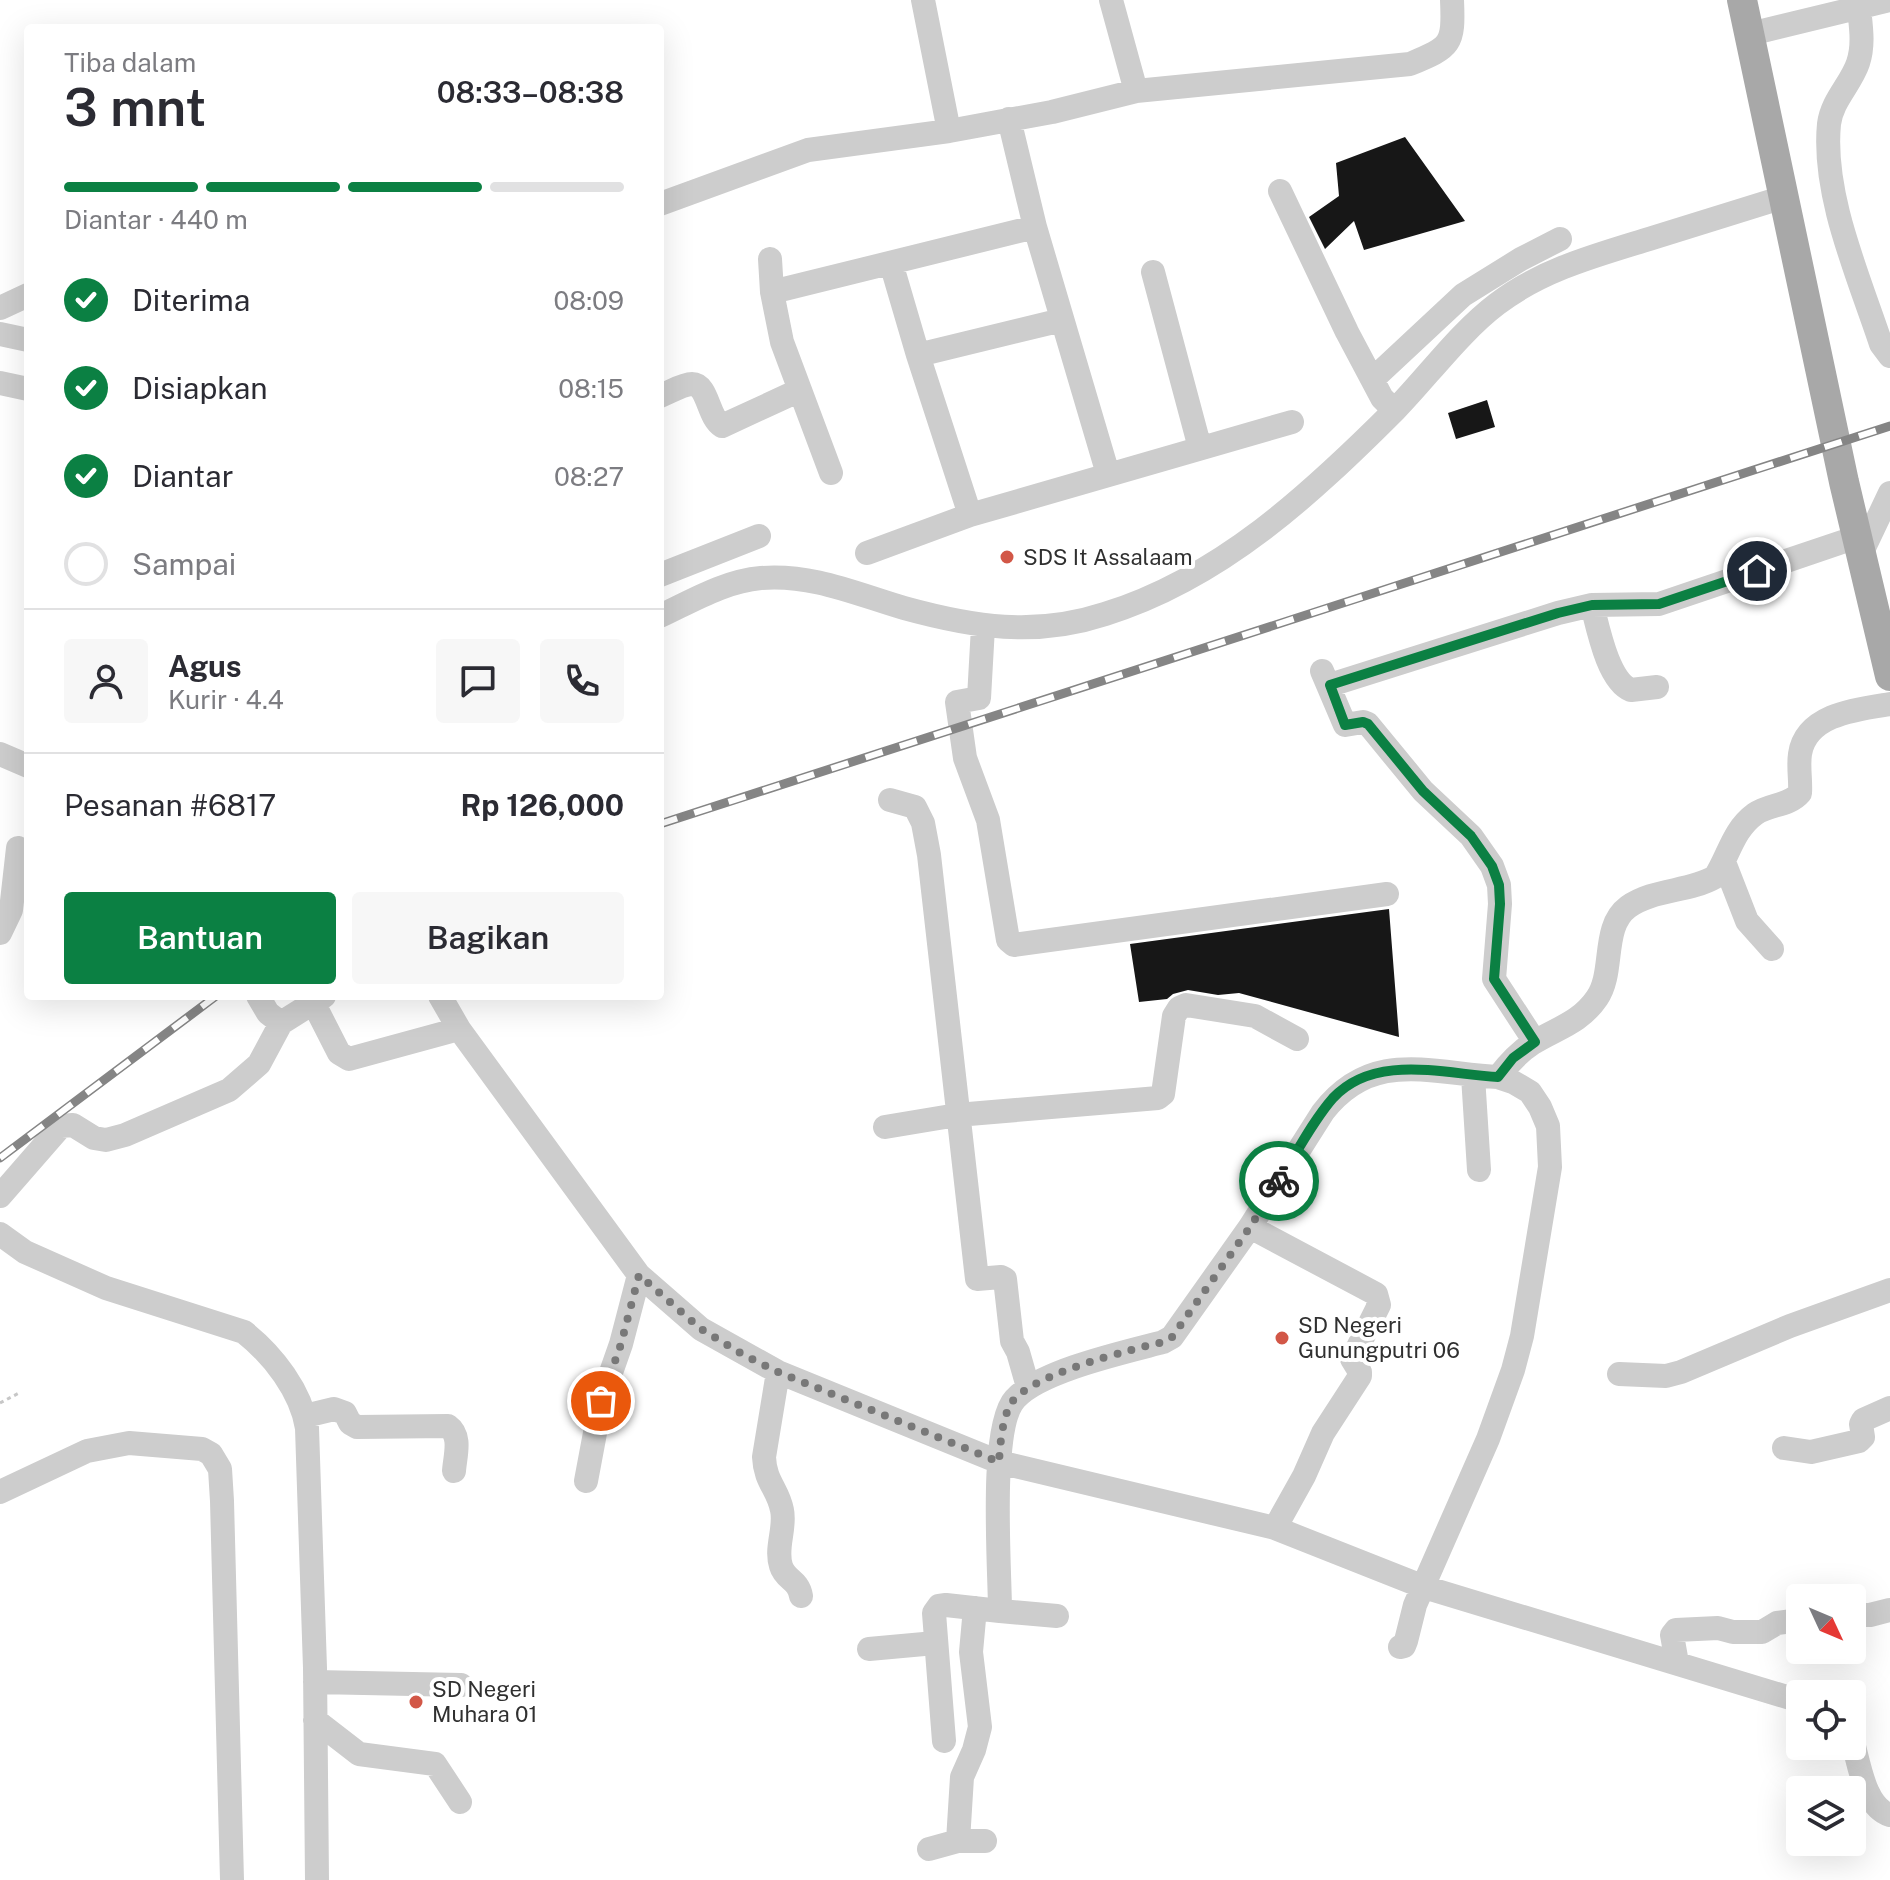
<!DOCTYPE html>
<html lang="id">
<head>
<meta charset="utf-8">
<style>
	:root { --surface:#fff; --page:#f7f7f7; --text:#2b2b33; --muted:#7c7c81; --line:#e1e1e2; --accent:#0b8043 }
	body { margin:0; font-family:"Public Sans",sans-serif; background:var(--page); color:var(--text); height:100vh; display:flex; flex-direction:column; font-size:30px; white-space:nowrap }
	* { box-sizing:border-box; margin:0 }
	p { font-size:26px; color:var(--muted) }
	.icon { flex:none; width:44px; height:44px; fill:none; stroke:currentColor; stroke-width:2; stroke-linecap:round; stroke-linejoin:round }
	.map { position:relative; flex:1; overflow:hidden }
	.panel { position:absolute; left:24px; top:24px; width:640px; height:976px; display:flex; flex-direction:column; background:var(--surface); border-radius:8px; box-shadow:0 8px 32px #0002 }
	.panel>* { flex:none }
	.needle { width:52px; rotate:134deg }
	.buttons { position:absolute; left:1786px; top:1584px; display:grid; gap:16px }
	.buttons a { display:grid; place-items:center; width:80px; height:80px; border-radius:8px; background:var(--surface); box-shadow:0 8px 32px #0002; font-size:40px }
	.pin { position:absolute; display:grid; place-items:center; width:68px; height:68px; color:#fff; margin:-34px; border:4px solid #fff; border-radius:50%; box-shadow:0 2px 8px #0007 }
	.courier { position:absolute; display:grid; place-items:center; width:80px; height:80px; margin:-40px; border:6px solid #0b8043; border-radius:50%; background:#fff; color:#222; box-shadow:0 2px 10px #0007 }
	.overview em { font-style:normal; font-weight:600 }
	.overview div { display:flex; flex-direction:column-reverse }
	.overview { display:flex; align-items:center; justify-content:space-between; height:136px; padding:0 40px }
	h1 { font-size:52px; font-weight:600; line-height:60px }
	.bar { display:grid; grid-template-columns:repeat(4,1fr); gap:12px 8px; align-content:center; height:96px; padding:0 40px }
	.bar i { height:10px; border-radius:6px; background:var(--line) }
	.bar .current { background:var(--accent) }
	.bar p { grid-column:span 4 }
	.line { display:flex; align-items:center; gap:20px; padding:0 40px; border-top:2px solid var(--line) }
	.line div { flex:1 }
	.round { display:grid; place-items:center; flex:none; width:84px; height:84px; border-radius:8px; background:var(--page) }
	ol { padding:0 40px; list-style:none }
	li { display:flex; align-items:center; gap:24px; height:88px }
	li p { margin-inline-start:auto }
	li .icon { padding:8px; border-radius:50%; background:var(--accent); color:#fff; stroke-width:4 }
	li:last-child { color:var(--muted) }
	li i { width:44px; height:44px; border:4px solid var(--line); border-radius:50% }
	.button { display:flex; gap:16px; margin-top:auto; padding:16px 40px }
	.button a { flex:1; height:92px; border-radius:8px; background:var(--accent); color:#fff; font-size:32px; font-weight:600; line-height:92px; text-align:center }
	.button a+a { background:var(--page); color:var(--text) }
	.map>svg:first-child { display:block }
	.building { fill:#171717 }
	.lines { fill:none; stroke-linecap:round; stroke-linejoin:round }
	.path { stroke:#c7c7c7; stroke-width:3; stroke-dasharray:4 4; stroke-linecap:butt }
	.minor { stroke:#cdcdcd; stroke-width:24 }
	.major { stroke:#a8a8a8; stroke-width:30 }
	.rail-casing { stroke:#858585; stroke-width:9 }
	.rail { stroke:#fff; stroke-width:6; stroke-dasharray:18; stroke-linecap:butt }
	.done { stroke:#787878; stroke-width:8; stroke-dasharray:0 14.4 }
	.route { stroke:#0b8043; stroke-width:10 }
	.poi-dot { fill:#d25747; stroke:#fff; stroke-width:3 }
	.labels { text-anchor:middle; stroke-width:8; stroke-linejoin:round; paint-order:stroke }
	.poi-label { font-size:22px; fill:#303030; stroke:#fff; text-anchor:start }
</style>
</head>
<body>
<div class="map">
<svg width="1890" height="1880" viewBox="0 0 1890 1880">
	<rect width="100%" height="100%" fill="#fff"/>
	<!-- building -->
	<path class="building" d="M1405,137L1465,221L1364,250L1354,221L1325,249L1309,217L1339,196L1336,163Z
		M1487,400L1495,427L1456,439L1448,413Z
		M1389,909L1399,1037L1239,993L1218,995L1188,990L1173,994L1167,999L1139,1002L1130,944Z"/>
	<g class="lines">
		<!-- path -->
		<path class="path" d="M0,1403L19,1393"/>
		<!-- minor -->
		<path class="minor" d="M923,0L949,131
			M1111,0L1136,91
			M1859,8C1861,27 1864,45 1858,63C1851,84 1832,100 1829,124C1822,195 1859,277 1881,344L1890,356
			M1750,34L1890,0
			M1009,119L1035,227
			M1280,191L1347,332L1382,398L1394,410
			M660,204L808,150L949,131L1052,112L1136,91L1410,64C1451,47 1454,45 1452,0
			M770,259L772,292L782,342L831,473
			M891,263L918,355L970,515L1292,422
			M1153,272L1200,448
			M772,292L1035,227L1108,474
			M0,308L28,295
			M0,334L28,340
			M918,355L1062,320
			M1373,379L1463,295L1521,259L1560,239
			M0,383L28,389
			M660,396C669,393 682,384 692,384C708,384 708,418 722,426L800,390
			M867,553L970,515
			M1861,554L1890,493
			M660,575L759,536
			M1592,605C1598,628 1608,681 1631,690L1657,687
			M660,616C692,601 725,581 761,578C813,574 856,594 904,608C973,627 1035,637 1105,614C1221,578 1311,494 1395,410C1428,376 1460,332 1497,304C1541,270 1597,255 1649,239C1694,225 1739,211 1784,197
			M983,627L979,698L957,702L965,758L988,820L1008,940L1014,945L1387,894
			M1322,671L1345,725L1363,722L1368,724L1423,791L1471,836L1492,866L1499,885L1500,904L1494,979L1535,1042
			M1330,685L1558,613L1592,605L1659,604L1857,537
			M0,754L28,766
			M890,800L915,807L923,823L929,855L977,1279L1001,1277L1005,1279L1012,1341L1018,1352L1028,1387
			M1724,862L1747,921L1772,949
			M0,933L11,910L18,848
			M258,996L268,1013L281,1023L324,996
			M440,996L459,1029L639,1275L701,1329L778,1372L999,1462L1275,1528L1424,1587L1800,1701
			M313,1002L339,1053L349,1059L459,1029
			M1473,1076L1479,1170
			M885,1127L957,1115L1158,1098L1163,1094L1174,1016L1179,1008L1186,1005L1255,1016L1297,1039
			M0,1196L61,1126L73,1125L94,1138L106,1140L125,1135L229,1090L259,1064L281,1023
			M1250,1227L1376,1294L1379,1305L1352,1359L1360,1372V1376L1323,1433L1304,1476L1275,1528
			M0,1234L25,1252L106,1288L244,1332C273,1355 301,1391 307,1428L315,1668L317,1880
			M778,1372L764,1457C765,1482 778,1489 782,1510C786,1528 775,1548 781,1566C785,1580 798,1579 801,1596
			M1619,1374L1666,1376L1681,1372L1790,1326L1890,1290
			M305,1416L334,1409L345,1413L350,1423L357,1427L448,1426C462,1436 455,1456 454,1471
			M1784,1448L1811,1452L1859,1441L1863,1437L1861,1424L1863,1420L1890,1408
			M586,1481L601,1401L621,1344L639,1275
			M0,1492L87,1451L129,1443L202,1449L211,1454L220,1469L222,1501L232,1880
			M1000,1611L1057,1616
			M1852,1615H1870L1890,1610
			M1400,1647L1404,1646L1406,1641L1415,1605L1488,1439L1513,1370L1522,1336L1550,1167L1548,1126L1540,1107L1530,1092L1513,1082L1498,1077
			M869,1649L935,1643
			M1677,1663L1672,1635L1676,1630L1718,1628L1733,1632H1762L1777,1623L1800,1620
			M315,1682L461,1685
			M315,1720L359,1754L435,1764L460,1802
			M1852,1739C1859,1762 1864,1807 1890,1815
			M944,1741L934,1613L939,1606L946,1605L1000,1611C1000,1569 989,1427 1015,1399C1039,1371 1125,1352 1163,1342L1172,1337L1250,1227L1323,1112C1372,1049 1429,1073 1498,1077C1508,1064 1519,1052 1533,1043C1557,1028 1580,1023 1597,998C1615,972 1601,927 1628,907C1653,889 1689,892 1715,877C1729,855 1733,830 1755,814C1769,804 1789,806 1800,793C1801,781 1798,767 1800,754C1806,714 1858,709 1890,704
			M958,1841L962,1777L974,1750L980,1727L971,1652L975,1608
			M929,1849L958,1841H985"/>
		<!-- major -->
		<path class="major" d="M1742,0L1844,482L1890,676"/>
		<!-- rail casing -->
		<g class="rail-casing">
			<path id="rail" d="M660,824L1890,426
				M0,1158L216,996"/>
		</g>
		<!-- rail -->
		<use href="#rail" class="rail"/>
	</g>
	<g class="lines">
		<!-- done -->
		<path class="done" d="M601,1401L621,1344L639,1275L701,1329L742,1354L778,1372L999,1462C1000,1446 1002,1422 1009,1407C1022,1376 1130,1350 1163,1342L1172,1337L1250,1227L1279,1181"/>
		<!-- route -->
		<path class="route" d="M1279,1181C1296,1154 1312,1122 1333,1098C1375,1053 1444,1074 1498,1077L1513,1058L1535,1042L1494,979L1500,904L1499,885L1492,866L1471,836L1423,791L1368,724L1363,722L1345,725L1330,685L1558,613L1592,605L1659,604L1757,571"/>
	</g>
	<!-- markers -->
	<g class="poi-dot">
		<circle cx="1007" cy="557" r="8"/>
		<circle cx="1282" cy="1338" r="8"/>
		<circle cx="416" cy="1702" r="8"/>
	</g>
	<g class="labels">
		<!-- poi labels -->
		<g class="poi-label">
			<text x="1023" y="565">SDS It Assalaam</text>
			<text x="1298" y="1333">SD Negeri<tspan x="1298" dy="25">Gunungputri 06</tspan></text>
			<text x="432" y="1697">SD Negeri<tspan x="432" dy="25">Muhara 01</tspan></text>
		</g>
	</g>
</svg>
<div class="buttons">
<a><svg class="needle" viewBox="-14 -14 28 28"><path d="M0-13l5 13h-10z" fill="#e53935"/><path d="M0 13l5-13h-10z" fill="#7c7c81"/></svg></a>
<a><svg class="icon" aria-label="locate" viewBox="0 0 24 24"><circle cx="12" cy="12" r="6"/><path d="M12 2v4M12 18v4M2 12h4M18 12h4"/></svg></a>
<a><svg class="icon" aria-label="layers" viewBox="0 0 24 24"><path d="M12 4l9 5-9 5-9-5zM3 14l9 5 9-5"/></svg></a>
</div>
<div class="pin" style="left:601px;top:1401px;background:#ea580c"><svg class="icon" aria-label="bag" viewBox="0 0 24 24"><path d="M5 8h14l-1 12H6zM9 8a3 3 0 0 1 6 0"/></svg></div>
<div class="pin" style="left:1757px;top:571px;background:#1f2937"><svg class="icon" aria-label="home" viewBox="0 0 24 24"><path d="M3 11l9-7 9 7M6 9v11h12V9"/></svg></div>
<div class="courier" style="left:1279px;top:1181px"><svg class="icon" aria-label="bike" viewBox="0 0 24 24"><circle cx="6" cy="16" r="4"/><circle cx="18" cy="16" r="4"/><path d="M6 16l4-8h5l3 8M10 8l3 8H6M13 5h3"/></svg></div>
<section class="panel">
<div class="overview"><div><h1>3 mnt</h1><p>Tiba dalam</p></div><em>08:33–08:38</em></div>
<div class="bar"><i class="current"></i><i class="current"></i><i class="current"></i><i></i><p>Diantar · 440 m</p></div>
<ol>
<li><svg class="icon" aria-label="check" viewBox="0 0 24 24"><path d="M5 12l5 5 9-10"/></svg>Diterima<p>08:09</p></li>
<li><svg class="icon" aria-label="check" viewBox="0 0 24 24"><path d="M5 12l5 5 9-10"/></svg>Disiapkan<p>08:15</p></li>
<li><svg class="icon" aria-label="check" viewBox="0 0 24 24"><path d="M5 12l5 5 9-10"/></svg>Diantar<p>08:27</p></li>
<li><i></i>Sampai</li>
</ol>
<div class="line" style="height:144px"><a class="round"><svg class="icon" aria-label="person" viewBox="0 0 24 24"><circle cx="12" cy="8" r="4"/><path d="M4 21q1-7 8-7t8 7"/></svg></a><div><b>Agus</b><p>Kurir · 4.4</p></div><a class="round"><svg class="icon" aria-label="chat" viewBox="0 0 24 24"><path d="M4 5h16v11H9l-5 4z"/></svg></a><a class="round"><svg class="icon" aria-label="phone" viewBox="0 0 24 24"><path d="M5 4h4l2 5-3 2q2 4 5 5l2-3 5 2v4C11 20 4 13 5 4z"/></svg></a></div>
<div class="line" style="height:104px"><div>Pesanan #6817</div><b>Rp 126,000</b></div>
<div class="button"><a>Bantuan</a><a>Bagikan</a></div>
</section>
</div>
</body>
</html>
